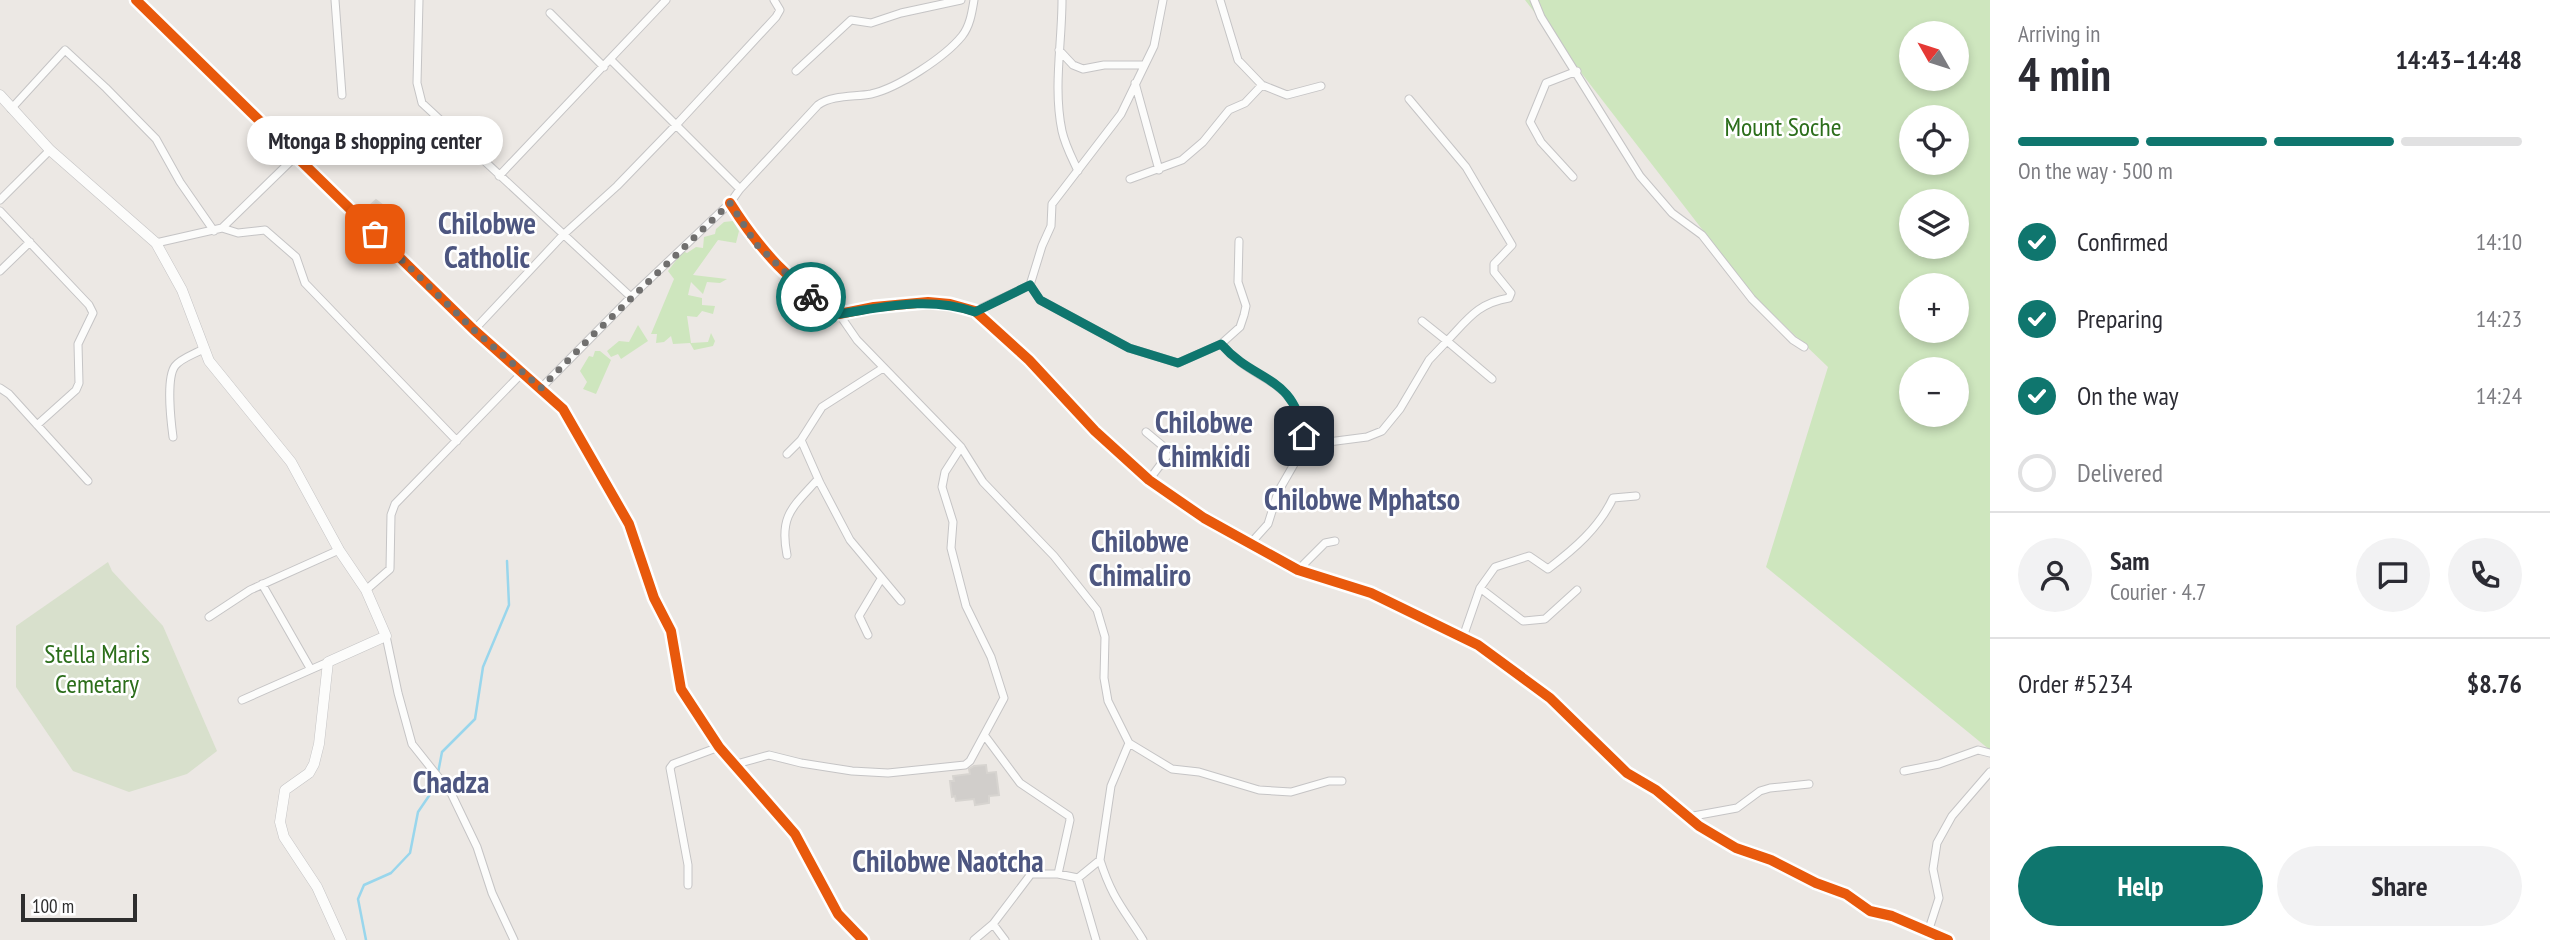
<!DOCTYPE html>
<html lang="en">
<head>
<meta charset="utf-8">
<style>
	:root { --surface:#fff; --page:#f2f2f3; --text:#2b2b33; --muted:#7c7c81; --line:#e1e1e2; --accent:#0f766e }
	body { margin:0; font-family:"PT Sans Narrow",sans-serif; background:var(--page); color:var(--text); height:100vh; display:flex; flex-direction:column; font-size:26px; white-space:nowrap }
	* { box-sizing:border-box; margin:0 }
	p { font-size:23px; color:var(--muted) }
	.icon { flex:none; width:38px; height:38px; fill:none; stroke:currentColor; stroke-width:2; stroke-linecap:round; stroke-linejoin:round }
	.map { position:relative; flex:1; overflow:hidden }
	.drawer { display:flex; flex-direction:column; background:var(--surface); width:560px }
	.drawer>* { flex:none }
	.needle { width:46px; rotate:309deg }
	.fabs { position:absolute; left:1899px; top:21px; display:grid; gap:14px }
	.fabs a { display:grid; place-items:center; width:70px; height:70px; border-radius:50%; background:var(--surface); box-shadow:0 4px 10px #0003; font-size:35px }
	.scale { position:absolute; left:21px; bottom:18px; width:116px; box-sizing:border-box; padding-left:7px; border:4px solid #2e2e2e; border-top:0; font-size:19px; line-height:24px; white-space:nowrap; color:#2e2e2e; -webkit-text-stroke:5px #fff; paint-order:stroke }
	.pin { position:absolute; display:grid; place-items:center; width:60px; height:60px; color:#fff; margin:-30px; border-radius:14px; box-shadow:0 4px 10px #0006 }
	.courier { position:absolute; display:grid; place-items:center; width:70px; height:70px; margin:-35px; border:5px solid #0f766e; border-radius:50%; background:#fff; color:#222; box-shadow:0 2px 9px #0007 }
	.bubble { position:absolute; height:49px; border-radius:24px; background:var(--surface); box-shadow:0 4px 10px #0003; font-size:23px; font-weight:800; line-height:49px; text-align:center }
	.headline em { font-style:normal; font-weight:800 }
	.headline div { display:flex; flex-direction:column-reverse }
	.headline { display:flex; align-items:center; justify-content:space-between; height:119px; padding:0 28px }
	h1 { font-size:46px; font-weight:800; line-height:52px }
	.bar { display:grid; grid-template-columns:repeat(4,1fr); gap:10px 7px; align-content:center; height:84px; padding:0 28px }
	.bar i { height:9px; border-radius:5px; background:var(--line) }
	.bar .active { background:var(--accent) }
	.bar p { grid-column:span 4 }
	.line { display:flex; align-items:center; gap:18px; padding:0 28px; border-top:2px solid var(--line) }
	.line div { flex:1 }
	.round { display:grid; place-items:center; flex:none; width:74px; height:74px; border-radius:37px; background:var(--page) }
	ol { padding:0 28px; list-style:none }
	li { display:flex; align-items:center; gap:21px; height:77px }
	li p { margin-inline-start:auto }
	li .icon { padding:7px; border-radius:50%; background:var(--accent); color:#fff; stroke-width:4 }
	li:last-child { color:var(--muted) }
	li i { width:38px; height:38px; border:4px solid var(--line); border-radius:50% }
	.button { display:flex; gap:14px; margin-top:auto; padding:14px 28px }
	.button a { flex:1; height:80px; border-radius:42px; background:var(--accent); color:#fff; font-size:28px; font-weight:800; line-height:80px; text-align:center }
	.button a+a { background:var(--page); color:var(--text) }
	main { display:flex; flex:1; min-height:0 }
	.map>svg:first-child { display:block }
	.green { fill:#cee6be; fill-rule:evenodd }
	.cemetery { fill:#d8e0cc }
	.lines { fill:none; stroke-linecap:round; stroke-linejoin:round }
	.stream { stroke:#99d6ec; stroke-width:2.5 }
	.building { fill:#d1cecb; stroke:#d7d4d0; stroke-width:2 }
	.street-casing { stroke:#c5c4c5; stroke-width:9 }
	.secondary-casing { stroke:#c5c4c5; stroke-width:11 }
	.street { stroke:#fcfcfb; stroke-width:7 }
	.secondary { stroke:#fcfcfb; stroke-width:10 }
	.cycleway-casing { stroke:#fff; stroke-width:15 }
	.cycleway { stroke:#e8590c; stroke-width:10 }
	.done { stroke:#706f6e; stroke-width:7; stroke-dasharray:0 12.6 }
	.route { stroke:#0f766e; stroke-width:9 }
	.labels { text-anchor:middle; stroke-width:5; stroke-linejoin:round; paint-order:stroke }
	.park-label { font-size:26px; fill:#2c6e1b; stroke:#fff }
	.quarter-label { font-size:30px; font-weight:bold; fill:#4d5680; stroke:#fff }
</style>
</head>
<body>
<main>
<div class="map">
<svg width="1990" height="940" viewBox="0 0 1990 940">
	<rect width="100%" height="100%" fill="#ece8e4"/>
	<!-- green -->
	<path class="green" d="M1525,0H1990V750L1766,567L1828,367L1752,294ZM1911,33H1956V79H1911ZM1911,117H1956V163H1911ZM1911,201H1956V247H1911ZM1911,285H1956V331H1911ZM1911,369H1956V415H1911Z
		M733,221L739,231L736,243L718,240L693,275L727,279L720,283L707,282L703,294L691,282L688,295L702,298V305L715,306L713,314L702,311L697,317L687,316L691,343L708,342L711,333L715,341L713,346L694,350L690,343L673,344L671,336L664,342L656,343L657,334H651L674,279L668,271L683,251L687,253L696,247L703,248L704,237L715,234L716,229L724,222Z
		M638,325L648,341L621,359L618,354L611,357L607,351L619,341L629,342Z
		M595,351H600L611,360L596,394L583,389L587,382L580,371L589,356L593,357Z"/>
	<!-- cemetery -->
	<path class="cemetery" d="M108,562L112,571L163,626L217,751L187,774L129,792L73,771L16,687V626Z"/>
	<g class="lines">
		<!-- stream -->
		<path class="stream" d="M438,773L442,752L475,719L483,667L509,605L507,561
			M366,940L358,899L364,885L391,873L410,853L418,812L435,787L437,779"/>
	</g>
	<!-- building -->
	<path class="building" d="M376,200L390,211L386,214L397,226L388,234L366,209Z
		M986,765L987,773L996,772L999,795L989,796V803L975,805L974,799L956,801L955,796L952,797L950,781H954L953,776L970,774L969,769L974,766Z"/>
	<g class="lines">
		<!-- street casing -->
		<g class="street-casing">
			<path id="street" d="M136,0L474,330L563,409L629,524L654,598L671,631L681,689L719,747L795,834L838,914L863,940
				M335,0L342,95
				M419,0L417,83L422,103L631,297
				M1062,0C1062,43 1053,88 1062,131C1065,145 1072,158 1078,171
				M1163,0L1154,46L1121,114L1052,204L1051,226L1042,246L1030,285L1040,300L1129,348L1178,363L1221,344
				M1220,0L1238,60L1262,85L1287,95L1321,86
				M1534,0L1541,17L1640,176L1672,213L1702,235L1752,299L1793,340L1804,347
				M550,13L604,67
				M1059,50L1073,65L1083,69L1104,65H1144
				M611,60L740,189
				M796,71L851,20L871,23L901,13L961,0
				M1135,83L1159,170
				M1409,99L1466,167L1512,245L1494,264V272L1511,293L1509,298C1478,303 1468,319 1447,341L1422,321
				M11,109L65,50L106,88L156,139L180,182L214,231
				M499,176L666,0
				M1573,177L1541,142L1530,122L1546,83L1577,71
				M1130,179L1182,160L1203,142L1229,110L1245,103L1262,85
				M0,200L50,150
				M730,203C759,249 792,286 839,314L874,307L928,302L950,304L975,311L1029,360L1095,431L1149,480L1204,518L1298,570L1371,593L1478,645L1550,698L1627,773L1656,790L1699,826L1736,848L1771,860L1816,883L1846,894L1870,911L1892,916L1948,940
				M0,211L89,305L93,313L78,344L79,383L76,390L37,425
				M222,228L238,233L265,230L296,257L305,283L457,441
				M1239,241L1238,282L1246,306L1244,315L1240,327L1221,344C1260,389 1296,372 1305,445
				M156,243L222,228L295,157
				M0,271L30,242
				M975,311L1030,285
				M839,314L857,340L961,447L983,482L1054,556L1097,610L1105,637L1104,678L1108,701L1129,743L1172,769L1199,772L1259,790L1291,792L1329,781H1342
				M474,330L563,235L617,186L677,124L776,17L780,10L774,0
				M0,388L9,394L88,481
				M541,388L636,292L730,203L740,189L818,105C832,95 854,97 871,94C898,88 945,57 962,36C970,26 972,12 974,0
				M1146,432L1164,447L1167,456L1149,480
				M173,437C171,422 166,378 175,366C181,358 195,354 203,349
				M801,440L820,483L850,540L901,601
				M1305,445L1367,437L1382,431L1400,409L1429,360L1447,341L1492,379
				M787,454L801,440L822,407L883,368
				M1250,544L1268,524L1278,492L1305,445
				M787,555C779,515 793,507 818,479
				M1298,570L1325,543L1335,541
				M262,584L310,668
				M1480,588L1523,621L1545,619L1577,590
				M366,590L390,569L391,515L395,504L522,373
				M209,617L250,590L339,550
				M868,635L859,616L881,579
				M386,636L398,693L412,744L451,793L477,847L492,893L514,940
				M1463,637L1480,588L1495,567L1529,556L1548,569C1574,549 1599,528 1613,498L1636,496
				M242,700L328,662
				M985,736L1020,783L1069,816L1070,820L1058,874
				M733,765L769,755L801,763L852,771L888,773L965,765L970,761L1004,698L991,657L966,606L951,548L953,522L942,487L945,472L961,447
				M1904,771L1939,764L1978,750L1990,753
				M1688,817L1737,808L1760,791L1770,788L1809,784
				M1100,860C1112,898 1123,908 1143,940
				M1078,878L1096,940
				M688,885V865L670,768L673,764L719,747
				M993,924L1005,940
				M1928,932L1939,898L1933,869L1937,843L1952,816L1990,772
				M974,940L993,924L1031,874H1058L1078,878L1100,860L1111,786L1129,743"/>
		</g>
		<!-- secondary casing -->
		<g class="secondary-casing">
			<path id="secondary" d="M0,95L50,150L156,243L182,290L209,361L291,462L339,550L366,590L386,636L328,662L319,744L314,764L309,773L285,790L280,822L284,837L317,887L341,940"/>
		</g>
		<!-- street -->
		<use href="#street" class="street"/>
		<!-- secondary -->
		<use href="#secondary" class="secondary"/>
		<!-- cycleway casing -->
		<g class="cycleway-casing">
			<path id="cycleway" d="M136,0L474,330L563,409L629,524L654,598L671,631L681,689L719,747L795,834L838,914L863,940
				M730,203C759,249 792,286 839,314L874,307L928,302L950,304L975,311L1029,360L1095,431L1149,480L1204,518L1298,570L1371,593L1478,645L1550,698L1627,773L1656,790L1699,826L1736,848L1771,860L1816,883L1846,894L1870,911L1892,916L1948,940"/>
		</g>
		<!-- cycleway -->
		<use href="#cycleway" class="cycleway"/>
	</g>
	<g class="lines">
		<!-- done -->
		<path class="done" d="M375,234L474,330L541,388L593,335L730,203L756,244L811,297"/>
		<!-- route -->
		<path class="route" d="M811,297L839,314C886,307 928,296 975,312L1030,285L1040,300L1129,348L1178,363L1221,344C1256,384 1293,373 1304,436"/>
	</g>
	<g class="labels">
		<!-- park labels -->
		<g class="park-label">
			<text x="1783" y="136">Mount Soche</text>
			<text x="97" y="663">Stella Maris<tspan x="97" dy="30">Cemetary</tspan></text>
		</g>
		<!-- quarter labels -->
		<g class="quarter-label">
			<text x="487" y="234">Chilobwe<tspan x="487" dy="34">Catholic</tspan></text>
			<text x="1204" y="433">Chilobwe<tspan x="1204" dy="34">Chimkidi</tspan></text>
			<text x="1362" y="510">Chilobwe Mphatso</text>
			<text x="1140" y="552">Chilobwe<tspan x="1140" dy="34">Chimaliro</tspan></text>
			<text x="451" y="793">Chadza</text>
			<text x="948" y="872">Chilobwe Naotcha</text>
		</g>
	</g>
</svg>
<div class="fabs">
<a><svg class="needle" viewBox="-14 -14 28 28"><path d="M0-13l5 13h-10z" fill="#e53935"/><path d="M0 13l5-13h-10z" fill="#7c7c81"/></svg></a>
<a><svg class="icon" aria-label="locate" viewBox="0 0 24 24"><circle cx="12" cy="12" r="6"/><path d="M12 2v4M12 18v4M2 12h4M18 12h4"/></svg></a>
<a><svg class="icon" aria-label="layers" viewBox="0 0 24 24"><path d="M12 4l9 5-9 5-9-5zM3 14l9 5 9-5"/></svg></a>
<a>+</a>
<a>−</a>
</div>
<div class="scale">100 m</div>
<div class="pin" style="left:375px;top:234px;background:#ea580c"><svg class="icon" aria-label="bag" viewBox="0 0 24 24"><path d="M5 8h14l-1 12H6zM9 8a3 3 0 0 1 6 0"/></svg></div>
<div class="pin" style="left:1304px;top:436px;background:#1f2937"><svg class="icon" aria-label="home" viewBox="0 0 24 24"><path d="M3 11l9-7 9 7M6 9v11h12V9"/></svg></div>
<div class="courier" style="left:811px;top:297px"><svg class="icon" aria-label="bike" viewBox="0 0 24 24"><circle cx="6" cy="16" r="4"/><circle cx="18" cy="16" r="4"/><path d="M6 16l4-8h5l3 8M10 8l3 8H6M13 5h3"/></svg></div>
<div class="bubble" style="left:247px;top:116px;width:256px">Mtonga B shopping center</div>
</div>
<section class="drawer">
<div class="headline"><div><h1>4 min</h1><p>Arriving in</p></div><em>14:43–14:48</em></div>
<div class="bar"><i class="active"></i><i class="active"></i><i class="active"></i><i></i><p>On the way · 500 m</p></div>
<ol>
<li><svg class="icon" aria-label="check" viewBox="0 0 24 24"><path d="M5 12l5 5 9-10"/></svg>Confirmed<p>14:10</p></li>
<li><svg class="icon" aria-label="check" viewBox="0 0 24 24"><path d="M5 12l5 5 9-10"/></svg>Preparing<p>14:23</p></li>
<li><svg class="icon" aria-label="check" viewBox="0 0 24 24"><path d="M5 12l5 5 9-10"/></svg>On the way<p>14:24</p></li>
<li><i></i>Delivered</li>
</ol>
<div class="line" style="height:126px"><a class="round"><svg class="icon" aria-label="person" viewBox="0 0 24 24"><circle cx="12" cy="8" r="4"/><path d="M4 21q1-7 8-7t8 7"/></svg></a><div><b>Sam</b><p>Courier · 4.7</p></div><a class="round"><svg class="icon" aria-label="chat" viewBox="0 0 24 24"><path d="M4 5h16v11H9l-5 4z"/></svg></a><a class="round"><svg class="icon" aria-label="phone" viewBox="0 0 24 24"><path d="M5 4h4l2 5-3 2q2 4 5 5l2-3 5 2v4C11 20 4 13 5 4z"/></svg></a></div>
<div class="line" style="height:91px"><div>Order #5234</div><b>$8.76</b></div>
<div class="button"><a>Help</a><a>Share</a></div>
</section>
</main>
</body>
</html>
